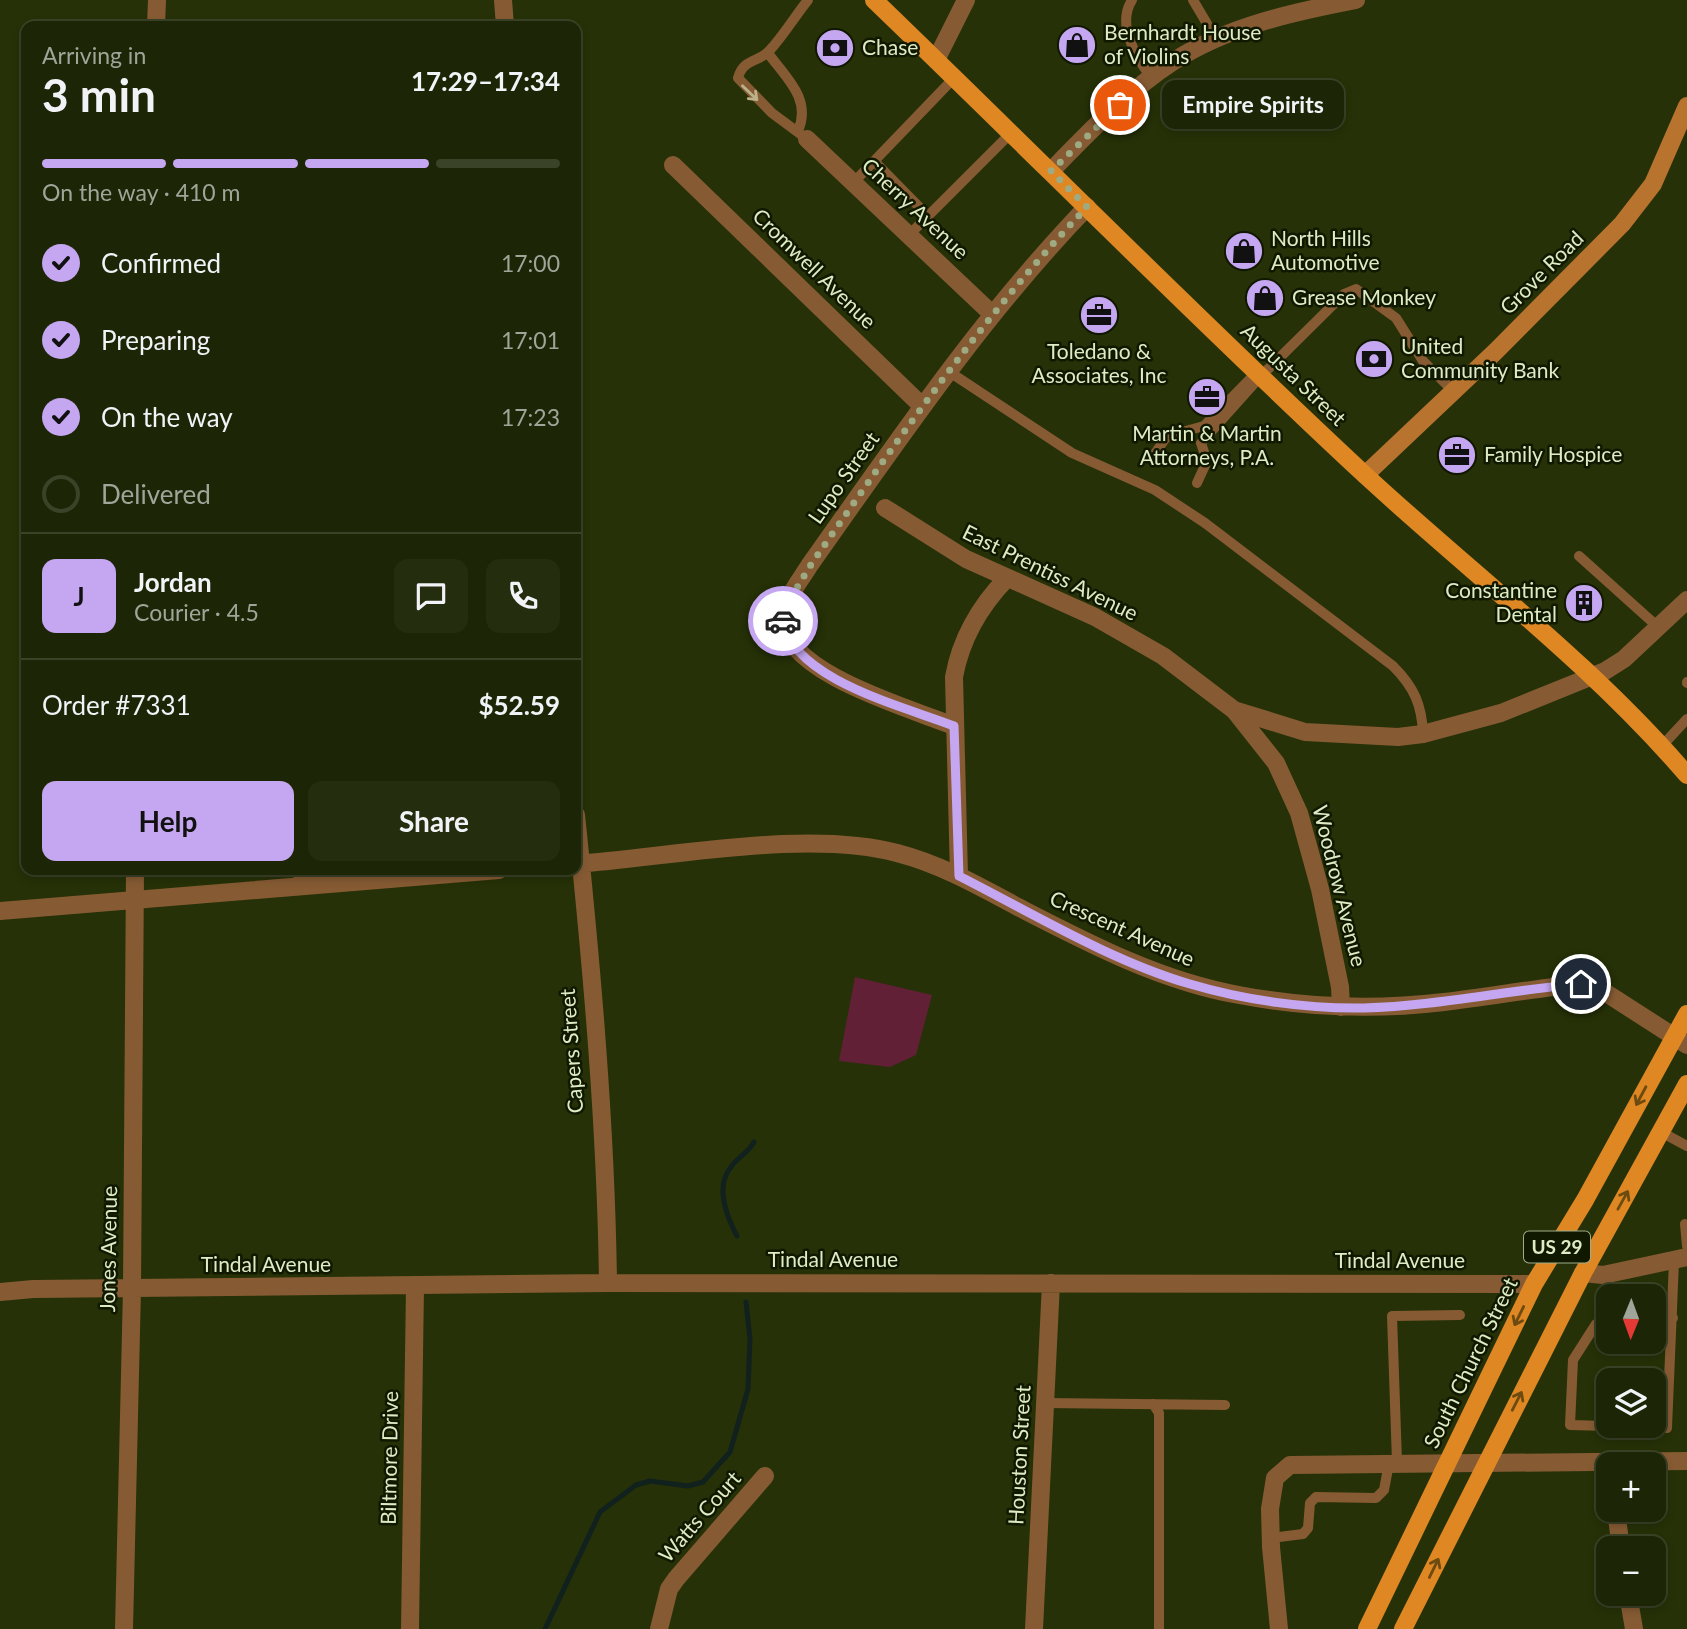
<!DOCTYPE html>
<html lang="en">
<head>
<meta charset="utf-8">
<style>
	:root { --surface:#1c2505; --page:#252d0f; --text:#f1f3f6; --muted:#a0a59a; --line:#3a4227; --accent:#c5a7f1 }
	body { margin:0; font-family:Lato,sans-serif; background:var(--page); color:var(--text); height:100vh; display:flex; flex-direction:column; font-size:26px; white-space:nowrap }
	* { box-sizing:border-box; margin:0 }
	p { font-size:23px; color:var(--muted) }
	.icon { flex:none; width:38px; height:38px; fill:none; stroke:currentColor; stroke-width:2; stroke-linecap:round; stroke-linejoin:round }
	.map { position:relative; flex:1; overflow:hidden }
	.side { position:absolute; left:21px; top:21px; width:560px; height:854px; display:flex; flex-direction:column; background:var(--surface); border-radius:14px; box-shadow:0 4px 10px #0003,0 0 0 2px var(--line) }
	.side>* { flex:none }
	.needle { width:46px; rotate:181deg }
	.tools { position:absolute; left:1596px; top:1284px; display:grid; gap:14px }
	.tools a { display:grid; place-items:center; width:70px; height:70px; border-radius:14px; background:var(--surface); box-shadow:0 4px 10px #0003,0 0 0 2px var(--line); font-size:35px }
	.pin { position:absolute; display:grid; place-items:center; width:60px; height:60px; color:#fff; margin:-30px; border:4px solid #fff; border-radius:50%; box-shadow:0 2px 7px #0007 }
	.courier { position:absolute; display:grid; place-items:center; width:70px; height:70px; margin:-35px; border:5px solid #c5a7f1; border-radius:50%; background:#fff; color:#222; box-shadow:0 2px 9px #0007 }
	.bubble { position:absolute; height:49px; border-radius:14px; background:var(--surface); box-shadow:0 4px 10px #0003,0 0 0 2px var(--line); font-size:23px; font-weight:700; line-height:49px; text-align:center }
	.headline em { font-style:normal; font-weight:700 }
	.headline div { display:flex; flex-direction:column-reverse }
	.headline { display:flex; align-items:center; justify-content:space-between; height:119px; padding:0 21px }
	h1 { font-size:46px; font-weight:700; line-height:52px }
	.bar { display:grid; grid-template-columns:repeat(4,1fr); gap:10px 7px; align-content:center; height:84px; padding:0 21px }
	.bar i { height:9px; border-radius:5px; background:var(--line) }
	.bar .selected { background:var(--accent) }
	.bar p { grid-column:span 4 }
	.line { display:flex; align-items:center; gap:18px; padding:0 21px; border-top:2px solid var(--line) }
	.line div { flex:1 }
	.round { display:grid; place-items:center; flex:none; width:74px; height:74px; border-radius:14px; background:var(--page) }
	ol { padding:0 21px; list-style:none }
	li { display:flex; align-items:center; gap:21px; height:77px }
	li p { margin-inline-start:auto }
	li .icon { padding:7px; border-radius:50%; background:var(--accent); color:#111; stroke-width:4 }
	li:last-child { color:var(--muted) }
	li i { width:38px; height:38px; border:4px solid var(--line); border-radius:50% }
	.cta { display:flex; gap:14px; margin-top:auto; padding:14px 21px }
	.cta a { flex:1; height:80px; border-radius:14px; background:var(--accent); color:#111; font-size:28px; font-weight:700; line-height:80px; text-align:center }
	.cta a+a { background:var(--page); color:var(--text) }
	.map>svg:first-child { display:block }
	.green { fill:#612035 }
	.lines { fill:none; stroke-linecap:round; stroke-linejoin:round }
	.stream { stroke:#10211e; stroke-width:5 }
	.lane { stroke:#865b33; stroke-width:10 }
	.street { stroke:#865b33; stroke-width:18 }
	.secondary { stroke:#b8742e; stroke-width:18 }
	.primary { stroke:#de8723; stroke-width:18 }
	.oneway { stroke:#bbb28b }
	.oneway2 { stroke:#6d4a10 }
	.done { stroke:#9eab82; stroke-width:7; stroke-dasharray:0 12.6 }
	.route { stroke:#c5a7f1; stroke-width:9 }
	.labels { text-anchor:middle; stroke-width:5; stroke-linejoin:round; paint-order:stroke }
	.shield { fill:#101800; stroke:#a0ac8a; stroke-width:2 }
	.shield-label { font-size:19px; font-weight:bold; fill:#deecc5 }
	.poi-label { font-size:21px; fill:#deecc5; stroke:#101800; text-anchor:start }
	.street-label { font-size:21px; fill:#deecc5; stroke:#101800 }
</style>
</head>
<body>
<div class="map">
<svg width="1687" height="1629" viewBox="0 0 1687 1629">
	<rect width="100%" height="100%" fill="#263107"/>
	<!-- green -->
	<path class="green" d="M855,977L932,995L916,1055L890,1067L839,1061Z"/>
	<g class="lines">
		<!-- stream -->
		<path class="stream" d="M737,1236C727,1217 714,1187 731,1167C738,1157 748,1153 754,1142
			M545,1629L600,1512L636,1485L650,1481L688,1486L703,1482L730,1452L748,1389L750,1339L746,1302"/>
		<!-- lane -->
		<path class="lane" d="M1132,0C1116,25 1136,56 1151,78
			M1193,0L1216,39
			M768,53C786,78 812,99 798,131
			M807,139L772,113L738,78C743,58 759,63 770,50C784,35 795,16 808,0
			M874,161L928,216
			M854,182L954,78
			M910,234L1011,133
			M948,371L1072,453L1155,490L1205,523L1393,666C1414,687 1422,705 1423,734
			M1152,458L1167,436L1204,426L1252,377
			M1197,483L1207,461L1201,443L1261,376L1344,294L1356,289L1396,318L1423,361L1452,390
			M1579,556L1658,627
			M1687,682V683
			M1661,747L1687,719
			M298,870L299,885
			M1661,1132L1687,1146
			M1685,1224L1687,1246
			M1654,1319L1673,1318
			M1608,1323L1596,1324L1573,1360L1570,1425L1608,1426
			M1045,1403L1225,1405
			M1153,1404L1159,1413V1629
			M1609,1426L1667,1428L1674,1261
			M1397,1462L1392,1316L1460,1315
			M1271,1538L1303,1534L1308,1528L1310,1503L1316,1497L1376,1498L1384,1490L1389,1463"/>
		<!-- street -->
		<path class="street" d="M503,0L505,26
			M156,26L157,0
			M936,60L966,0
			M807,139L991,313
			M673,165L922,406
			M1051,171C1089,132 1129,90 1174,61C1228,26 1294,12 1356,0
			M885,508L966,559L1095,617L1163,656L1234,710L1305,732L1398,737L1423,734L1501,713L1605,671L1624,659L1687,600
			M1234,710L1276,763L1299,813L1320,889L1340,987L1341,1007
			M954,726C912,709 783,673 783,619C783,601 800,581 809,566C897,442 981,317 1087,207
			M576,815C592,970 606,1127 608,1283
			M576,864C671,857 807,829 897,853C940,864 979,886 1018,907C1088,943 1160,981 1239,995C1307,1008 1376,1010 1444,1002C1490,997 1535,988 1581,984L1600,989L1687,1045
			M959,876L954,677C961,638 980,606 1007,578
			M0,911L499,870
			M1583,1273L1603,1275L1687,1257
			M0,1292L33,1289L608,1283L1534,1284
			M1616,1510L1621,1549
			M1628,1594L1634,1629
			M124,1629L132,1289L135,870
			M410,1629L415,1287
			M659,1629L669,1589L676,1579L765,1476
			M1034,1629L1051,1283
			M1279,1629L1271,1547L1270,1509L1275,1478L1290,1465L1687,1461"/>
		<!-- secondary -->
		<path class="secondary" d="M1365,475L1496,351L1622,224L1653,184L1687,106"/>
		<!-- primary -->
		<path class="primary" d="M874,0C1038,158 1198,320 1365,475C1472,574 1592,664 1687,775
			M1367,1629L1534,1284L1585,1200L1687,1014
			M1403,1629L1583,1273L1687,1084"/>
	</g>
	<!-- one-way arrows -->
	<defs><path id="oneway-shaft" d="M-6 0H5M1.5-3L5.5 0L1.5 3" fill="none" stroke-width="1.6" stroke-linecap="round" stroke-linejoin="round" transform="scale(1.75)"/></defs>
	<use class="oneway" href="#oneway-shaft" transform="translate(750 93) rotate(44)"/>
	<g class="oneway2">
		<use href="#oneway-shaft" transform="translate(1641 1096) rotate(118)"/>
		<use href="#oneway-shaft" transform="translate(1623 1200) rotate(-61)"/>
		<use href="#oneway-shaft" transform="translate(1519 1316) rotate(116)"/>
		<use href="#oneway-shaft" transform="translate(1517 1401) rotate(-63)"/>
		<use href="#oneway-shaft" transform="translate(1434 1568) rotate(-64)"/>
	</g>
	<g class="lines">
		<!-- done -->
		<path class="done" d="M783,621L786,606L810,566C896,442 982,317 1087,207L1051,171L1120,105"/>
		<!-- route -->
		<path class="route" d="M783,621C793,680 906,707 954,726L959,876C1032,913 1111,961 1190,984C1244,1000 1307,1009 1364,1008C1437,1006 1508,990 1581,984"/>
	</g>
	<!-- icons -->
	<defs>
		<g id="shop-disc" transform="scale(2.0125)"><circle r="9.5" fill="#c5a7f1" stroke="#101800"/><path d="M-5-2.5h2.3a2.7 3.5 0 0 1 5.4 0H5L5.5 6h-11ZM-1.5-2.5h3a1.5 2.3 0 0 0-3 0Z" fill="#111"/></g>
		<g id="bank-disc" transform="scale(2.0125)"><circle r="9.5" fill="#c5a7f1" stroke="#101800"/><path d="M-6-4H6V4H-6ZM0-2.3a2.3 2.3 0 1 0 0 4.6a2.3 2.3 0 1 0 0-4.6Z" fill="#111"/></g>
		<g id="office-disc" transform="scale(2.0125)"><circle r="9.5" fill="#c5a7f1" stroke="#101800"/><path d="M-6-3h4V-5.5h4V-3h4V5H-6ZM-1-4.5V-3h2v-1.5ZM-6 0V1H6V0Z" fill="#111"/></g>
		<g id="building-disc" transform="scale(2.0125)"><circle r="9.5" fill="#c5a7f1" stroke="#101800"/><path d="M-4-6H4V6H1V3H-1V6H-4ZM-2.5-4.3h1.7v1.8h-1.7ZM.8-4.3h1.7v1.8H.8ZM-2.5-1h1.7V.8h-1.7ZM.8-1h1.7V.8H.8Z" fill="#111"/></g>
	</defs>
	<g fill-rule="evenodd">
		<use href="#shop-disc" x="1077" y="45"/>
		<use href="#bank-disc" x="835" y="48"/>
		<use href="#shop-disc" x="1244" y="251"/>
		<use href="#shop-disc" x="1265" y="298"/>
		<use href="#office-disc" x="1099" y="315"/>
		<use href="#bank-disc" x="1374" y="359"/>
		<use href="#office-disc" x="1207" y="397"/>
		<use href="#office-disc" x="1457" y="455"/>
		<use href="#building-disc" x="1584" y="603"/>
	</g>
	<g class="labels">
		<!-- shield labels -->
		<rect class="shield" x="1524" y="1231.5" width="66" height="31" rx="5"/>
		<g class="shield-label">
			<text x="1557" y="1254">US 29</text>
		</g>
		<!-- poi labels -->
		<g class="poi-label">
			<text x="1104" y="40">Bernhardt House<tspan x="1104" dy="24">of Violins</tspan></text>
			<text x="862" y="55">Chase</text>
			<text x="1271" y="246">North Hills<tspan x="1271" dy="24">Automotive</tspan></text>
			<text x="1292" y="305">Grease Monkey</text>
			<text x="1401" y="354">United<tspan x="1401" dy="24">Community Bank</tspan></text>
			<text x="1099" y="359" text-anchor="middle">Toledano &amp;<tspan x="1099" dy="24">Associates, Inc</tspan></text>
			<text x="1207" y="441" text-anchor="middle">Martin &amp; Martin<tspan x="1207" dy="24">Attorneys, P.A.</tspan></text>
			<text x="1484" y="462">Family Hospice</text>
			<text x="1557" y="598" text-anchor="end">Constantine<tspan x="1557" dy="24">Dental</tspan></text>
		</g>
		<!-- street labels -->
		<g class="street-label">
			<text transform="translate(915 209) rotate(43)" y="7">Cherry Avenue</text>
			<text transform="translate(814 269) rotate(44)" y="7">Cromwell Avenue</text>
			<text transform="translate(1542 273) rotate(-45)" y="7">Grove Road</text>
			<text transform="translate(1293 375) rotate(44)" y="7">Augusta Street</text>
			<text transform="translate(844 478) rotate(-55)" y="7">Lupo Street</text>
			<text transform="translate(1050 573) rotate(26)" y="7">East Prentiss Avenue</text>
			<text transform="translate(1339 886) rotate(76)" y="7">Woodrow Avenue</text>
			<text transform="translate(1122 929) rotate(24)" y="7">Crescent Avenue</text>
			<text transform="translate(572 1051) rotate(-94)" y="7">Capers Street</text>
			<text transform="translate(109 1249) rotate(-89)" y="7">Jones Avenue</text>
			<text x="833" y="1267">Tindal Avenue</text>
			<text x="1400" y="1268">Tindal Avenue</text>
			<text x="266" y="1272">Tindal Avenue</text>
			<text transform="translate(1471 1363) rotate(-64)" y="7">South Church Street</text>
			<text transform="translate(1020 1455) rotate(-87)" y="7">Houston Street</text>
			<text transform="translate(390 1458) rotate(-89)" y="7">Biltmore Drive</text>
			<text transform="translate(700 1517) rotate(-49)" y="7">Watts Court</text>
		</g>
	</g>
</svg>
<div class="tools">
<a><svg class="needle" viewBox="-14 -14 28 28"><path d="M0-13l5 13h-10z" fill="#e53935"/><path d="M0 13l5-13h-10z" fill="#a0a59a"/></svg></a>
<a><svg class="icon" aria-label="layers" viewBox="0 0 24 24"><path d="M12 4l9 5-9 5-9-5zM3 14l9 5 9-5"/></svg></a>
<a>+</a>
<a>−</a>
</div>
<div class="pin" style="left:1120px;top:105px;background:#ea580c"><svg class="icon" aria-label="bag" viewBox="0 0 24 24"><path d="M5 8h14l-1 12H6zM9 8a3 3 0 0 1 6 0"/></svg></div>
<div class="pin" style="left:1581px;top:984px;background:#1f2937"><svg class="icon" aria-label="home" viewBox="0 0 24 24"><path d="M3 11l9-7 9 7M6 9v11h12V9"/></svg></div>
<div class="courier" style="left:783px;top:621px"><svg class="icon" aria-label="car" viewBox="0 0 24 24"><path d="M5 17H2v-5l4-1 3-4h7l3 4 3 1v5h-3M9 17h6M6 11h13"/><circle cx="7" cy="17" r="2"/><circle cx="17" cy="17" r="2"/></svg></div>
<div class="bubble" style="left:1162px;top:80px;width:182px">Empire Spirits</div>
<section class="side">
<div class="headline"><div><h1>3 min</h1><p>Arriving in</p></div><em>17:29–17:34</em></div>
<div class="bar"><i class="selected"></i><i class="selected"></i><i class="selected"></i><i></i><p>On the way · 410 m</p></div>
<ol>
<li><svg class="icon" aria-label="check" viewBox="0 0 24 24"><path d="M5 12l5 5 9-10"/></svg>Confirmed<p>17:00</p></li>
<li><svg class="icon" aria-label="check" viewBox="0 0 24 24"><path d="M5 12l5 5 9-10"/></svg>Preparing<p>17:01</p></li>
<li><svg class="icon" aria-label="check" viewBox="0 0 24 24"><path d="M5 12l5 5 9-10"/></svg>On the way<p>17:23</p></li>
<li><i></i>Delivered</li>
</ol>
<div class="line" style="height:126px"><b class="round" style="background:var(--accent);color:#111">J</b><div><b>Jordan</b><p>Courier · 4.5</p></div><a class="round"><svg class="icon" aria-label="chat" viewBox="0 0 24 24"><path d="M4 5h16v11H9l-5 4z"/></svg></a><a class="round"><svg class="icon" aria-label="phone" viewBox="0 0 24 24"><path d="M5 4h4l2 5-3 2q2 4 5 5l2-3 5 2v4C11 20 4 13 5 4z"/></svg></a></div>
<div class="line" style="height:91px"><div>Order #7331</div><b>$52.59</b></div>
<div class="cta"><a>Help</a><a>Share</a></div>
</section>
</div>
</body>
</html>
